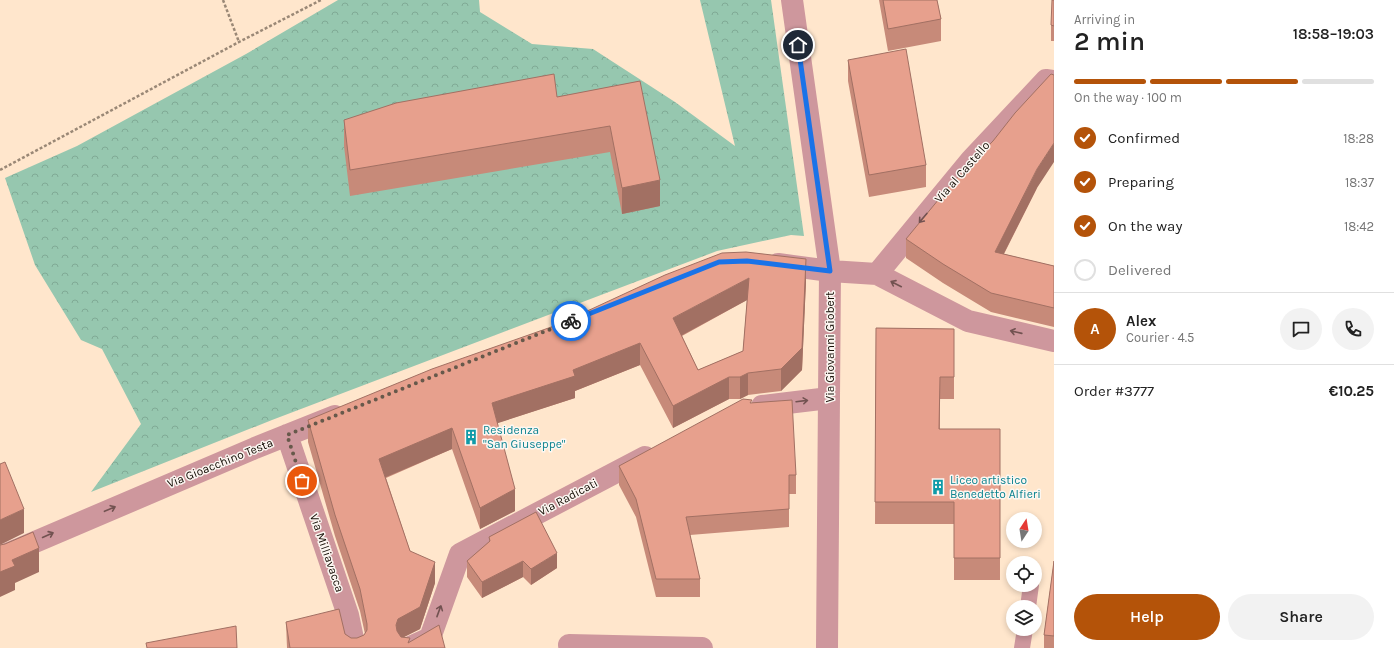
<!DOCTYPE html>
<html lang="en">
<head>
<meta charset="utf-8">
<style>
	:root { --surface:#fff; --page:#f2f2f2; --text:#222; --muted:#767676; --line:#e0e0e0; --accent:#b45309 }
	body { margin:0; font-family:Karla,sans-serif; background:var(--page); color:var(--text); height:100vh; display:flex; flex-direction:column; font-size:15px; white-space:nowrap }
	* { box-sizing:border-box; margin:0 }
	p { font-size:13px; color:var(--muted) }
	.icon { flex:none; width:22px; height:22px; fill:none; stroke:currentColor; stroke-width:2; stroke-linecap:round; stroke-linejoin:round }
	.map { position:relative; flex:1; overflow:hidden }
	.sheet { display:flex; flex-direction:column; background:var(--surface); width:340px }
	.sheet>* { flex:none }
	.needle { width:26px; rotate:12deg }
	.tools { position:absolute; left:1006px; top:512px; display:grid; gap:8px }
	.tools a { display:grid; place-items:center; width:36px; height:36px; border-radius:50%; background:var(--surface); box-shadow:0 2px 6px #0003; font-size:20px }
	.pin { position:absolute; display:grid; place-items:center; width:34px; height:34px; color:#fff; margin:-17px; border:2px solid #fff; border-radius:50%; box-shadow:0 1px 4px #0007 }
	.courier { position:absolute; display:grid; place-items:center; width:40px; height:40px; margin:-20px; border:3px solid #1a73e8; border-radius:50%; background:#fff; color:#222; box-shadow:0 1px 5px #0007 }
	.summary em { font-style:normal; font-weight:600 }
	.summary div { display:flex; flex-direction:column-reverse }
	.summary { display:flex; align-items:center; justify-content:space-between; height:68px; padding:0 20px }
	h1 { font-size:26px; font-weight:600; line-height:30px }
	.bar { display:grid; grid-template-columns:repeat(4,1fr); gap:6px 4px; align-content:center; height:48px; padding:0 20px }
	.bar i { height:5px; border-radius:3px; background:var(--line) }
	.bar .active { background:var(--accent) }
	.bar p { grid-column:span 4 }
	.line { display:flex; align-items:center; gap:10px; padding:0 20px; border-top:1px solid var(--line) }
	.line div { flex:1 }
	.round { display:grid; place-items:center; flex:none; width:42px; height:42px; border-radius:21px; background:var(--page) }
	ol { padding:0 20px; list-style:none }
	li { display:flex; align-items:center; gap:12px; height:44px }
	li p { margin-inline-start:auto }
	li .icon { padding:4px; border-radius:50%; background:var(--accent); color:#fff; stroke-width:4 }
	li:last-child { color:var(--muted) }
	li i { width:22px; height:22px; border:2px solid var(--line); border-radius:50% }
	.button { display:flex; gap:8px; margin-top:auto; padding:8px 20px }
	.button a { flex:1; height:46px; border-radius:24px; background:var(--accent); color:#fff; font-size:16px; font-weight:600; line-height:46px; text-align:center }
	.button a+a { background:var(--page); color:var(--text) }
	main { display:flex; flex:1; min-height:0 }
	.map>svg:first-child { display:block }
	.forest { fill:url(#forest-crowns) }
	.lines { fill:none; stroke-linecap:round; stroke-linejoin:round }
	.path { stroke:#9a8876; stroke-width:2.5; stroke-dasharray:3 2; stroke-linecap:butt }
	.lane { stroke:#ce979d; stroke-width:16 }
	.street { stroke:#ce979d; stroke-width:22 }
	.wall { fill:#c78a79; fill-rule:evenodd }
	.shaded-wall { fill:#a27063 }
	.building { fill:#e7a08d; stroke:#a27063; fill-rule:evenodd }
	.oneway { stroke:#725251 }
	.done { stroke:#67594b; stroke-width:4; stroke-dasharray:0 7.2 }
	.route { stroke:#1a73e8; stroke-width:5 }
	.labels { text-anchor:middle; stroke-width:3; stroke-linejoin:round; paint-order:stroke }
	.street-label { font-size:12px; fill:#150d05; stroke:#fcf7f2 }
	.culture-label { font-size:12px; fill:#0d838f; stroke:#fcf7f2; text-anchor:start }
</style>
</head>
<body>
<main>
<div class="map">
<svg width="1054" height="648" viewBox="0 0 1054 648">
	<defs>
		<pattern id="forest-crowns" width="20" height="18" patternUnits="userSpaceOnUse"><rect width="20" height="18" fill="#96c7af"/><path d="M2 6a3 3 0 1 1 6 0M12 15a3 3 0 1 1 6 0" fill="none" stroke="#80aa95"/></pattern>
	</defs>
	<rect width="100%" height="100%" fill="#ffe6cc"/>
	<!-- forest -->
	<path class="forest" d="M338,0H479L480,12L532,44L593,49L675,102L735,146L700,0H771L804,236L791,235L717,251L272,420L91,492L141,424L102,349L81,340L35,265L5,178L77,146L246,54Z"/>
	<g class="lines">
		<!-- path -->
		<path class="path" d="M223,0L239,42
			M0,170L239,42L321,0"/>
		<!-- lane -->
		<path class="lane" d="M1028,607L1031,585
			M1022,648L1025,629"/>
		<!-- street -->
		<path class="street" d="M792,0L830,271L827,648
			M778,264L830,271L877,274L968,321L1054,341
			M877,274L971,160L1046,80L1054,81
			M762,406L829,398
			M287,435L348,615L355,648
			M0,557L255,448L335,416
			M569,645L702,648
			M408,648L430,638L460,554L645,457"/>
	</g>
	<!-- wall -->
	<path class="wall" d="M879,0H937L941,19V41L888,51Z
		M1054,0V41H1051V25Z
		M848,60L926,165V187L869,197L848,81Z
		M640,81L660,206L622,214L610,152L350,196L344,146V120L557,97Z
		M1037,188L1004,254L1054,266V327L991,312L943,283L906,258V239Z
		M806,281L802,370L781,391L748,395L740,399H729L673,428L640,365L575,391V398L497,423L515,511L480,529L452,449L386,478L410,551L435,583L420,629L404,637L410,642L445,648H287L286,622L345,634L351,638H357L364,635L365,634L360,611L335,536L308,442V420ZM747,300L743,351L698,370L682,336Z
		M876,328L954,329V399H940V429H1000V580H954V524H875Z
		M752,403L796,475V494H789V527L690,535L700,579V597H656L636,517L619,485V466Z
		M489,537L557,568L531,585L523,577L482,598L467,577V561L489,542Z
		M1054,561V648H1044V635Z"/>
	<!-- shaded-wall -->
	<path class="shaded-wall" d="M1054,143V162L1037,188L995,271V252L1037,169Z
		M660,180V206L622,214V188Z
		M806,259V281L802,370L781,391V369Z
		M749,278V299L673,340V318Z
		M640,343V365L575,391V398L492,425V403L573,370Z
		M748,373V395L740,399V377Z
		M729,377V399L673,428V406Z
		M452,428V449L379,480V459Z
		M515,489V511L480,529V508Z
		M24,509V533L0,545V520Z
		M39,548V572L15,583V590L0,597V572L12,560Z
		M557,553V568L531,585V569Z
		M523,561V577L482,598V582Z
		M435,562V583L420,629L398,640L396,625L398,619Z"/>
	<!-- building -->
	<path class="building" d="M883,0H937L941,19L888,29Z
		M1052,0H1054V26L1051,25Z
		M906,49L926,165L869,175L848,60Z
		M554,74L557,97L640,81L660,180L622,188L610,126L350,170L344,120L396,103Z
		M1051,74L1054,75V143L1037,169L995,252L1054,266V308L991,293L943,264L906,239L953,182L993,141L1015,113Z
		M746,252L806,259L802,348L781,369L748,373L740,377H729L673,406L640,343L573,370L575,376L492,403L515,489L480,508L452,428L379,459L410,551L435,562L420,607L398,619L396,625L397,631L401,637L410,638L408,643L439,625L445,648H290L286,622L339,609L345,634L351,638H357L364,635L367,630V624L360,589L335,515L308,420L432,369L557,325L665,275L722,253ZM749,278L743,351L698,370L673,318Z
		M876,328L954,329V377H940L939,429H1000V558H954V502H875Z
		M743,399L752,400L750,403L792,400L796,475H789V509L686,517L700,579H656L636,499L619,466Z
		M5,462L24,509L0,520V464Z
		M536,512L557,553L531,569L523,561L482,582L467,561L490,541L489,537Z
		M33,532L39,548L12,560L15,566L0,572V545L5,544Z
		M1054,561V636L1044,635Z
		M236,626L237,648H147L146,643Z"/>
	<!-- one-way arrows -->
	<defs><path id="oneway-shaft" d="M-6 0H5M1.5-3L5.5 0L1.5 3" fill="none" stroke-width="1.6" stroke-linecap="round" stroke-linejoin="round"/></defs>
	<g class="oneway">
		<use href="#oneway-shaft" transform="translate(923 218) rotate(130)"/>
		<use href="#oneway-shaft" transform="translate(896 284) rotate(-153)"/>
		<use href="#oneway-shaft" transform="translate(1016 332) rotate(-167)"/>
		<use href="#oneway-shaft" transform="translate(802 401) rotate(-7)"/>
		<use href="#oneway-shaft" transform="translate(110 509) rotate(-23)"/>
		<use href="#oneway-shaft" transform="translate(48 535) rotate(-24)"/>
		<use href="#oneway-shaft" transform="translate(439 611) rotate(-70)"/>
	</g>
	<g class="lines">
		<!-- done -->
		<path class="done" d="M302,481L287,435L571,321"/>
		<!-- route -->
		<path class="route" d="M571,321L719,262L747,261L830,271L798,45"/>
	</g>
	<!-- icons -->
	<defs>
		<g id="building-bare" transform="scale(1.2)"><path d="M-4-6H4V6H1V3H-1V6H-4ZM-2.5-4.3h1.7v1.8h-1.7ZM.8-4.3h1.7v1.8H.8ZM-2.5-1h1.7V.8h-1.7ZM.8-1h1.7V.8H.8Z" fill="#0f9aa8" stroke="#fcf7f2" stroke-width="2.5" paint-order="stroke"/></g>
	</defs>
	<g fill-rule="evenodd">
		<use href="#building-bare" x="471" y="437"/>
		<use href="#building-bare" x="938" y="487"/>
	</g>
	<g class="labels">
		<!-- street labels -->
		<g class="street-label">
			<text transform="translate(962 172) rotate(-49)" y="4">Via al Castello</text>
			<text transform="translate(830 347) rotate(-90)" y="4">Via Giovanni Giobert</text>
			<text transform="translate(220 463) rotate(-22)" y="4">Via Gioacchino Testa</text>
			<text transform="translate(568 497) rotate(-28)" y="4">Via Radicati</text>
			<text transform="translate(327 553) rotate(71)" y="4">Via Milliavacca</text>
		</g>
		<!-- culture labels -->
		<g class="culture-label">
			<text x="483" y="434">Residenza<tspan x="483" dy="14">"San Giuseppe"</tspan></text>
			<text x="950" y="484">Liceo artistico<tspan x="950" dy="14">Benedetto Alfieri</tspan></text>
		</g>
	</g>
</svg>
<div class="tools">
<a><svg class="needle" viewBox="-14 -14 28 28"><path d="M0-13l5 13h-10z" fill="#e53935"/><path d="M0 13l5-13h-10z" fill="#767676"/></svg></a>
<a><svg class="icon" aria-label="locate" viewBox="0 0 24 24"><circle cx="12" cy="12" r="6"/><path d="M12 2v4M12 18v4M2 12h4M18 12h4"/></svg></a>
<a><svg class="icon" aria-label="layers" viewBox="0 0 24 24"><path d="M12 4l9 5-9 5-9-5zM3 14l9 5 9-5"/></svg></a>
</div>
<div class="pin" style="left:302px;top:481px;background:#ea580c"><svg class="icon" aria-label="bag" viewBox="0 0 24 24"><path d="M5 8h14l-1 12H6zM9 8a3 3 0 0 1 6 0"/></svg></div>
<div class="pin" style="left:798px;top:45px;background:#1f2937"><svg class="icon" aria-label="home" viewBox="0 0 24 24"><path d="M3 11l9-7 9 7M6 9v11h12V9"/></svg></div>
<div class="courier" style="left:571px;top:321px"><svg class="icon" aria-label="bike" viewBox="0 0 24 24"><circle cx="6" cy="16" r="4"/><circle cx="18" cy="16" r="4"/><path d="M6 16l4-8h5l3 8M10 8l3 8H6M13 5h3"/></svg></div>
</div>
<section class="sheet">
<div class="summary"><div><h1>2 min</h1><p>Arriving in</p></div><em>18:58–19:03</em></div>
<div class="bar"><i class="active"></i><i class="active"></i><i class="active"></i><i></i><p>On the way · 100 m</p></div>
<ol>
<li><svg class="icon" aria-label="check" viewBox="0 0 24 24"><path d="M5 12l5 5 9-10"/></svg>Confirmed<p>18:28</p></li>
<li><svg class="icon" aria-label="check" viewBox="0 0 24 24"><path d="M5 12l5 5 9-10"/></svg>Preparing<p>18:37</p></li>
<li><svg class="icon" aria-label="check" viewBox="0 0 24 24"><path d="M5 12l5 5 9-10"/></svg>On the way<p>18:42</p></li>
<li><i></i>Delivered</li>
</ol>
<div class="line" style="height:72px"><b class="round" style="background:var(--accent);color:#fff">A</b><div><b>Alex</b><p>Courier · 4.5</p></div><a class="round"><svg class="icon" aria-label="chat" viewBox="0 0 24 24"><path d="M4 5h16v11H9l-5 4z"/></svg></a><a class="round"><svg class="icon" aria-label="phone" viewBox="0 0 24 24"><path d="M5 4h4l2 5-3 2q2 4 5 5l2-3 5 2v4C11 20 4 13 5 4z"/></svg></a></div>
<div class="line" style="height:52px"><div>Order #3777</div><b>€10.25</b></div>
<div class="button"><a>Help</a><a>Share</a></div>
</section>
</main>
</body>
</html>
